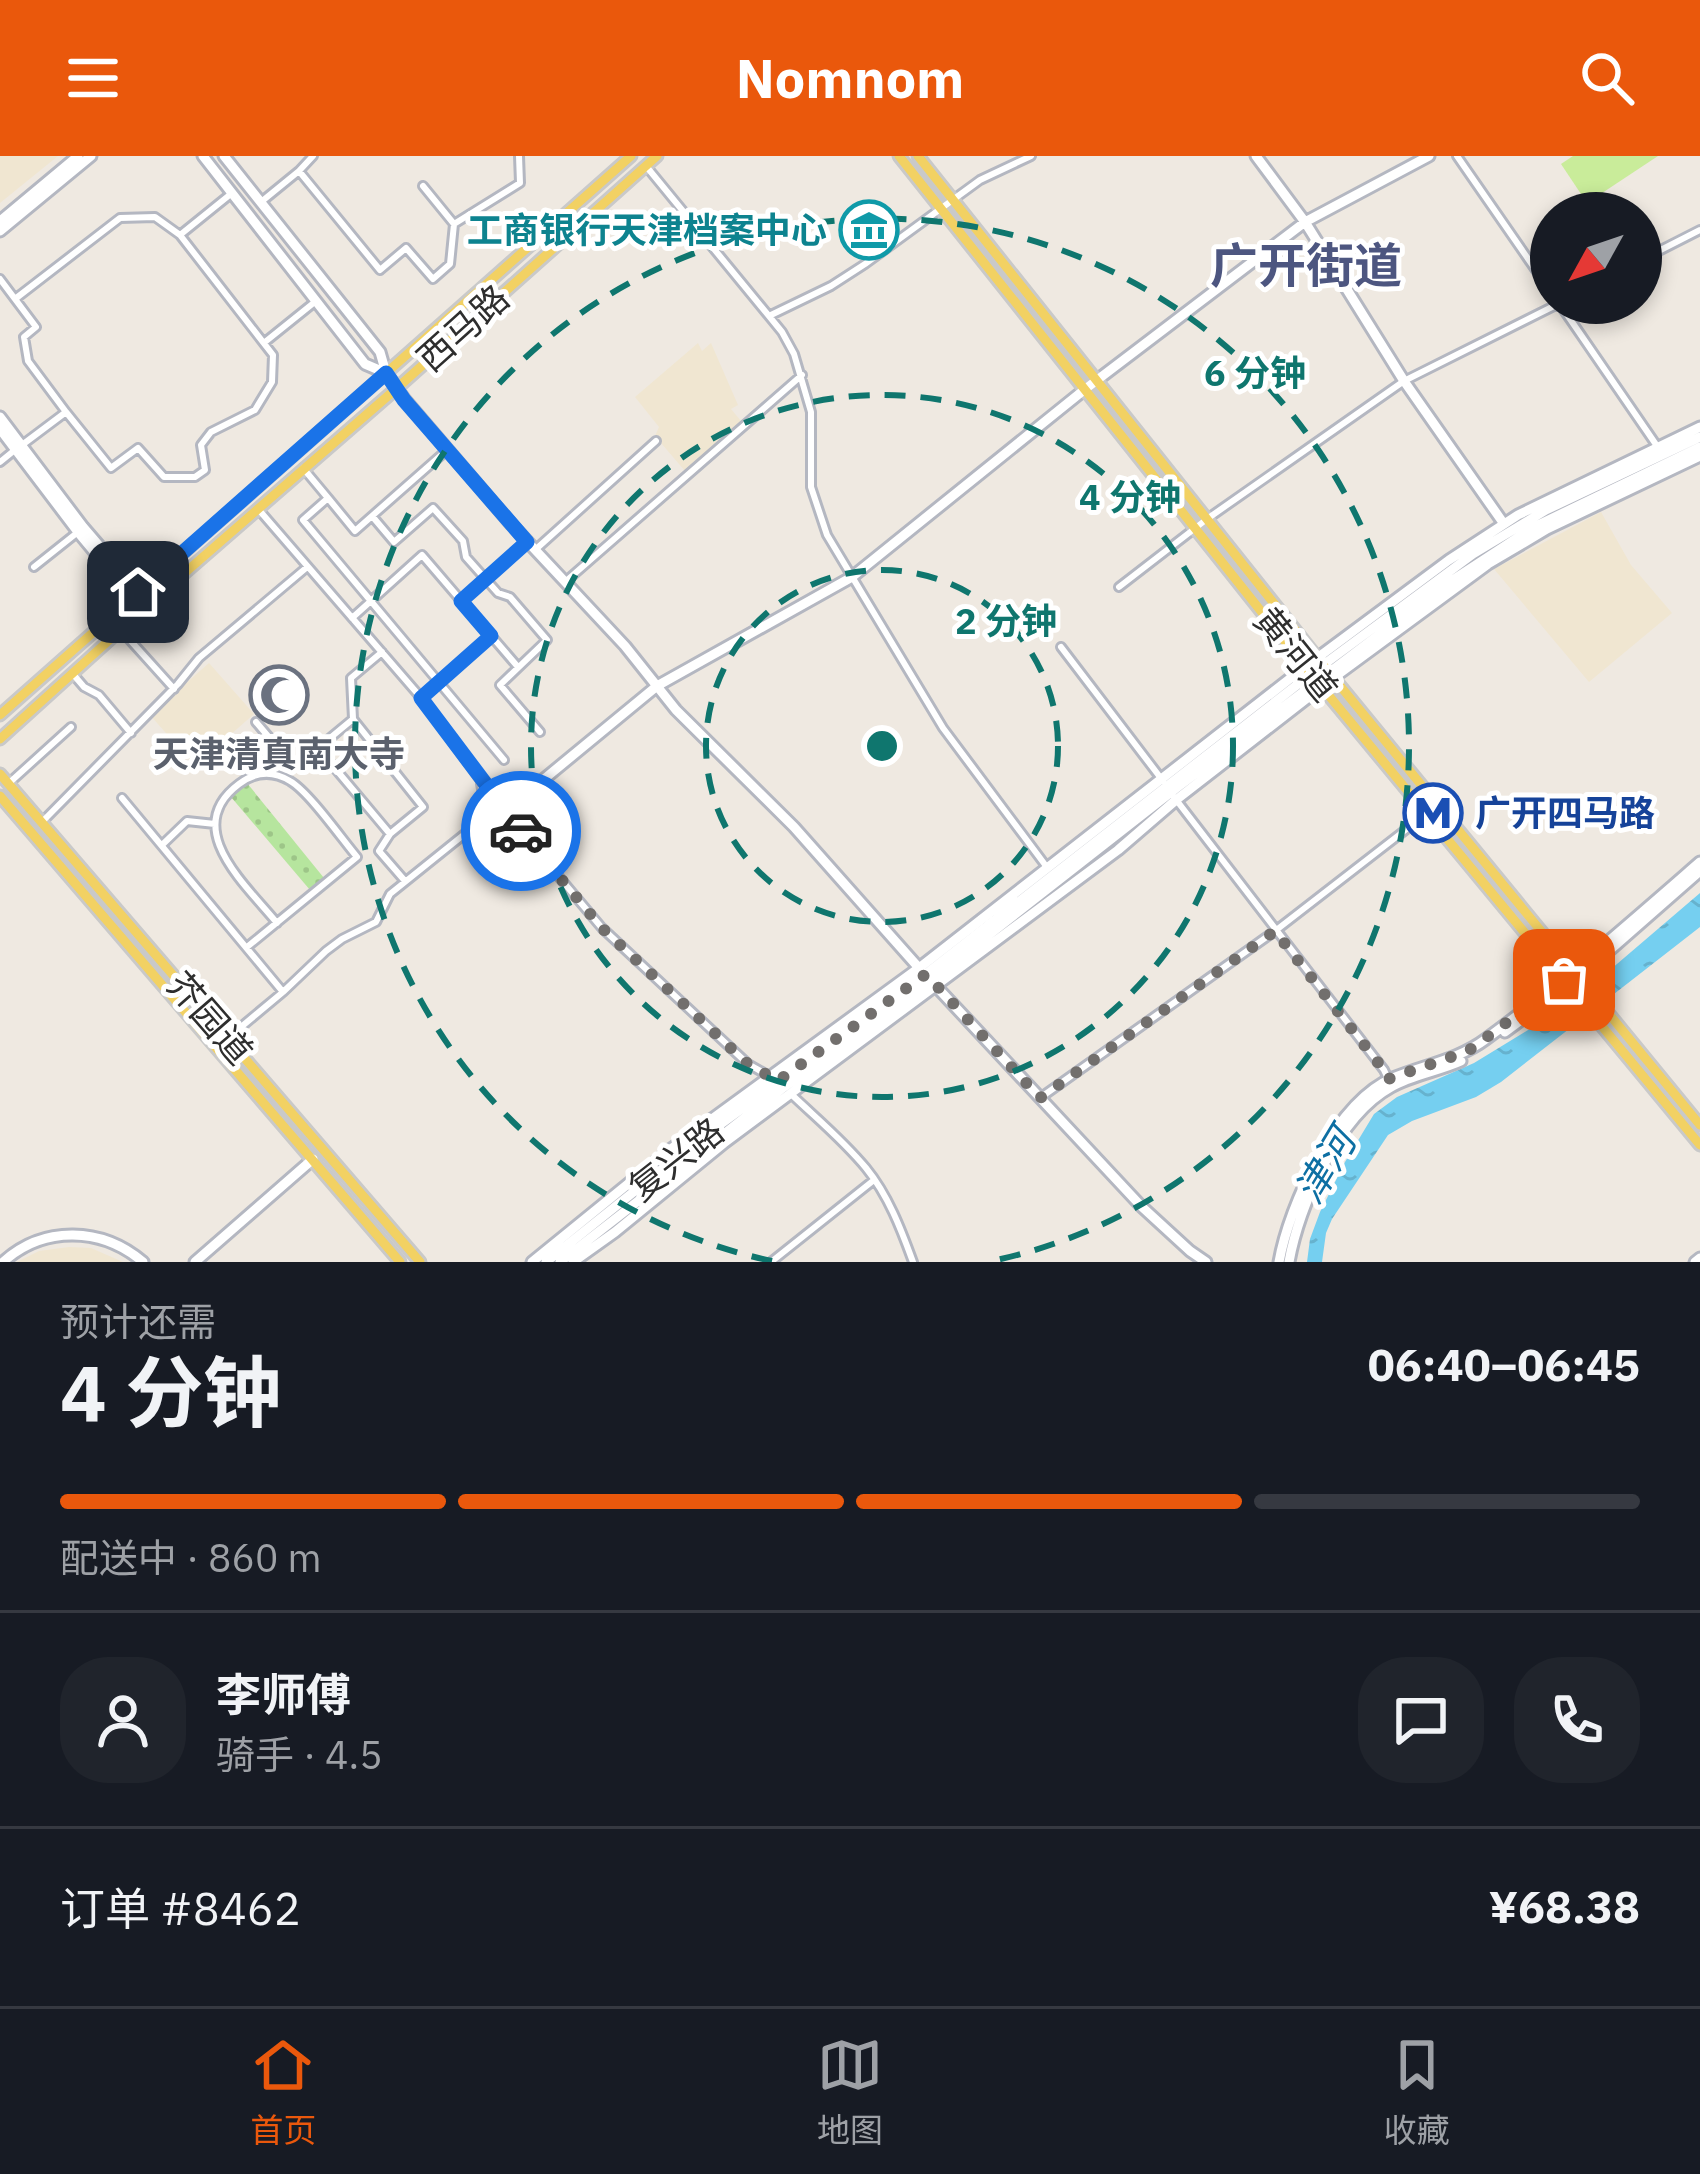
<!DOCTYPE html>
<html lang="zh">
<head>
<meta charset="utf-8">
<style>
	:root { --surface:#171b24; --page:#20242c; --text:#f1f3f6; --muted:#9ea1a6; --line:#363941; --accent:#ea580c }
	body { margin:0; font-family:"IBM Plex Sans","Noto Sans SC",sans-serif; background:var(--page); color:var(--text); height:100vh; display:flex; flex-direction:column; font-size:45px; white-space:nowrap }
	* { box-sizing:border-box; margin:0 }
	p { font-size:39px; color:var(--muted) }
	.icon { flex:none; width:66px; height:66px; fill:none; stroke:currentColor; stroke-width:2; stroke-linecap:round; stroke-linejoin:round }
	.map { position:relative; height:1106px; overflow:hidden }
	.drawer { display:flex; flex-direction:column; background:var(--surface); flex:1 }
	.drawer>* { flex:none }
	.needle { width:78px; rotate:230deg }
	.tools { position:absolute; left:1530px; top:36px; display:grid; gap:24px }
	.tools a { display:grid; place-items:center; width:132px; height:132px; border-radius:50%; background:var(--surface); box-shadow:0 6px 18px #0003; font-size:60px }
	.pin { position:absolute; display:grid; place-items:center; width:102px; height:102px; color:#fff; margin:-51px; border-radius:24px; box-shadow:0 6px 18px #0006 }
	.courier { position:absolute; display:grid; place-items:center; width:120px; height:120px; margin:-60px; border:9px solid #1a73e8; border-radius:50%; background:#fff; color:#222; box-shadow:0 3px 15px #0007 }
	.overview em { font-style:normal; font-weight:700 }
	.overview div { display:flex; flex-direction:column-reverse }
	.overview { display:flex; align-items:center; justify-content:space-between; height:204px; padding:0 60px }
	h1 { font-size:78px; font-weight:700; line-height:90px }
	.bar { display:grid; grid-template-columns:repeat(4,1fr); gap:18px 12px; align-content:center; height:144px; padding:0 60px }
	.bar i { height:15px; border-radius:9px; background:var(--line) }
	.bar .selected { background:var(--accent) }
	.bar p { grid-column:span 4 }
	.line { display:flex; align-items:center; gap:30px; padding:0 60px; border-top:3px solid var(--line) }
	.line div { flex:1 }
	.round { display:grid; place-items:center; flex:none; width:126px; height:126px; border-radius:48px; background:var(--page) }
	header { display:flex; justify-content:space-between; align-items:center; height:156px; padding:0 60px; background:var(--accent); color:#fff; font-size:54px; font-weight:700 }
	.tab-bar { display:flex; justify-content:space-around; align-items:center; height:168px; border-top:3px solid var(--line); background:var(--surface); font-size:33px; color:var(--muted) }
	.tab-bar a { display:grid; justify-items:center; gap:6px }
	.tab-bar .selected { color:var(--accent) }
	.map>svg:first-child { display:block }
	.education { fill:#f0e6d1 }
	.park { fill:url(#park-dots) }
	.pitch { fill:#c9ec9a }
	.water { fill:url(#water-ripples) }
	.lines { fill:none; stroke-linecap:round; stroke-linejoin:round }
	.street-casing { stroke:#b4b7c1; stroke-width:12 }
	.secondary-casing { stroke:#b4b7c1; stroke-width:15 }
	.primary-casing { stroke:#c9c9c9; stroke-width:15 }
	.street { stroke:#fff; stroke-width:6 }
	.secondary { stroke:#fff; stroke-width:9 }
	.primary { stroke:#f2d163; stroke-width:9 }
	.done { stroke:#726f6d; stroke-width:12; stroke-dasharray:0 21.6 }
	.route { stroke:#1a73e8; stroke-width:15 }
	.ring { fill:none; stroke:#0f766e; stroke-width:6; stroke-dasharray:21 15 }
	.labels { text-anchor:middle; stroke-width:10; stroke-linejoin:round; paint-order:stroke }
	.culture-label { font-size:36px; font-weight:bold; fill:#0d838f; stroke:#fff; text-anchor:end }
	.street-label { font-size:36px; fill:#2e2e2e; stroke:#fff }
	.worship-label { font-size:36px; font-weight:bold; fill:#5b616d; stroke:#fff }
	.transit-label { font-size:36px; font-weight:bold; fill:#164399; stroke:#fff; text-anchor:start }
	.water-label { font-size:39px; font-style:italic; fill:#0d6fa3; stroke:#fff }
	.district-label { font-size:48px; font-weight:bold; fill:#4d5680; stroke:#fff }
	.centre { fill:#0f766e; stroke:#fff; stroke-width:6 }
	.ring-label { font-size:36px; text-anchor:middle; font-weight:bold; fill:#0f766e; stroke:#fff; stroke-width:10; stroke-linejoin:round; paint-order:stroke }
</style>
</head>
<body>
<header><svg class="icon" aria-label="menu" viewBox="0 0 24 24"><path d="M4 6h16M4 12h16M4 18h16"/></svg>Nomnom<svg class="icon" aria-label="search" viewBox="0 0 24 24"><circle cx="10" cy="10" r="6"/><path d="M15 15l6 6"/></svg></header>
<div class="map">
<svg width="1700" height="1106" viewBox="0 0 1700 1106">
	<defs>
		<pattern id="park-dots" width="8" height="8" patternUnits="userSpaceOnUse" patternTransform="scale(3)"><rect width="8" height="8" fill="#b6e59e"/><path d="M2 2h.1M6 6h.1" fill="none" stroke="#9dc588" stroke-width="1.8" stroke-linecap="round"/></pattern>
		<pattern id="water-ripples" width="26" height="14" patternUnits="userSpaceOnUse" patternTransform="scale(3)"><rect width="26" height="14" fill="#75cff0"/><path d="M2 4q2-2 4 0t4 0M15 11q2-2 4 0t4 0" fill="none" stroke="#66b2ce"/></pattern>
	</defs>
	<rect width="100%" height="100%" fill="#efe9e1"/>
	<!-- education -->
	<path class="education" d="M0,0H58L0,47Z
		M698,187L702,195L711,187L738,249L731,253L741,265L694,311L692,309L685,315L655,280L659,271L635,241Z
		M1601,356L1631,409L1672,457L1589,526L1494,413Z
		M209,507L254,558L195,610L150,559Z
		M69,1091L91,1092L123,1106H17L39,1095Z"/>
	<!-- park -->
	<path class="park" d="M247,627L324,722L310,734L231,641Z"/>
	<!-- pitch -->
	<path class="pitch" d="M1573,0H1658L1587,47L1561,8Z"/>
	<!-- water -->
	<path class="water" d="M1700,737V771L1501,926L1476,941L1412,965L1388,979L1332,1063L1326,1077L1322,1106H1307L1310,1083L1320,1056L1345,1006L1374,958L1397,941L1474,907L1569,849Z"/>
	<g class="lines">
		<!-- street casing -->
		<g class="street-casing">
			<path id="street" d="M313,0L299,15L380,114L406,92L433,123L450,108L454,68
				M1457,0L1551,136
				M646,10L782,176L794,198L811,256V331L827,379L943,572L1046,710
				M423,30L454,68L520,27L519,0
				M261,46L299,15
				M1641,104L1700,74
				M0,123L36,171L24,181L28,205L66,256L22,289
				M15,143L120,62L155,61L180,79
				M1559,147L1657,290
				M771,159L831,130L865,108L980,24L1031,0
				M265,186L316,145
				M66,256L111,312L138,292L164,321H195L205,314L201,289L211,276L255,254L272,226L273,199L180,79L232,37
				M0,306L16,293
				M303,312L328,342L303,364L504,604
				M328,342L355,375L372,360L394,386L433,352L463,385L466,401L498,437L510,441L547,484L500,529L540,576
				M259,354L417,537L501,652L602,772L748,908L771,921
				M372,360L447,294
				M535,394L656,285
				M34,411L78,376
				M565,426L802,219
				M1119,431L1207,363L1404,225L1560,147
				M462,445L527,385
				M352,462L422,399L518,511
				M120,473L174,533
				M1061,491L1163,625
				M382,496L351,522L353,563L423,651L390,678L379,695L405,725
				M72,517L84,531L99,539L131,577
				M421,542L490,481
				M353,563L318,592L390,678
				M256,566L273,586L264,617
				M8,628L71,571
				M1174,641L1384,914L1390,927
				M122,642L283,836
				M41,667L178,528L199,502L306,412
				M162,689L187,665L215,668
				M247,791L357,701C341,682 309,636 290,625C272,614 255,616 239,628C180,672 246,729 277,767
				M217,891L283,836L326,795L342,783L376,766L390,738L487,660L481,628
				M790,937C816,962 843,984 866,1012C888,1039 901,1073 913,1106
				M1040,942L1275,775L1426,658
				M771,1106L874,1024"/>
		</g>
		<!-- secondary casing -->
		<g class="secondary-casing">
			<path id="secondary" d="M203,0L365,208L386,217
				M224,0L380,196L386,217L405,244L512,369L625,490L676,554L794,671L919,812L1141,1050L1190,1095L1206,1106
				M1256,0L1305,66L1404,225L1504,368
				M0,65L78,0
				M0,75L91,0
				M0,261L83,371L149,448
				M0,273L78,376L142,453
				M504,656L657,530L852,421L1084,234L1305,66L1429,0
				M1505,876L1579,821L1700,715
				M3,1106C44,1069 102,1071 143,1106
				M195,1106L313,1003
				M532,1106L671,993L919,812L1301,514L1449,404L1518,359L1700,271
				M546,1106L696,986L926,818L1311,518L1473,398L1546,354L1700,281
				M560,1106L784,931L917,835L1179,630L1442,431L1534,371L1700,291
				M573,1106L615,1076L724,987L1118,694L1176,644L1333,522L1488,408L1547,373L1700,300
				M1279,1106C1289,1049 1336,946 1393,922C1424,909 1458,904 1486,883C1561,828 1630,767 1700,706
				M1289,1106C1299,1050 1338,960 1391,931C1412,919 1439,915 1461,905
				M1695,1106L1700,1102"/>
		</g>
		<!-- primary casing -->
		<g class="primary-casing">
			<path id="primary" d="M899,0L1311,518L1700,989
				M918,0L1323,509L1700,969
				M0,559L631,0
				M0,583L149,448L397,232L657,0
				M0,618L420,1106
				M0,640L400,1106"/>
		</g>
		<!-- street -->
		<use href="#street" class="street"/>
		<!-- secondary -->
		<use href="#secondary" class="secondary"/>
		<!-- primary -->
		<use href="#primary" class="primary"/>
	</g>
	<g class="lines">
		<!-- done -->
		<path class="done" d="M521,675L602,772L748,908L778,925L926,818L1040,942L1275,775L1384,914L1388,923L1468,895L1564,824"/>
		<!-- route -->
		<path class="route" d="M138,436L386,217L404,244L527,386L461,445L491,480L421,542L521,675"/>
	</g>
	<!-- distance rings -->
	<g class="ring">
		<circle cx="882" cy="590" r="176"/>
		<circle cx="882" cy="590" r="351"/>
		<path d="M772 1105A527 527 0 1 1 992 1105"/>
	</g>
	<!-- icons -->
	<defs>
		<g id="museum-ring" transform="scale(3)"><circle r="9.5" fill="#fff" stroke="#0f9aa8" stroke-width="1.5"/><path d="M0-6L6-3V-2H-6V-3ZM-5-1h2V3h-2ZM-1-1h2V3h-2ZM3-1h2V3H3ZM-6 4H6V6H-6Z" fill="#0f9aa8"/></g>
		<g id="mosque-ring" transform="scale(3)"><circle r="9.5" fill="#fff" stroke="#6b7280" stroke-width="1.5"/><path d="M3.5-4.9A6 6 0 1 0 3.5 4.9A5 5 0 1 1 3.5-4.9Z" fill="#6b7280"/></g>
		<g id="metro-ring" transform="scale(3)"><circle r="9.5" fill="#fff" stroke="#1a4fb4" stroke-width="1.5"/><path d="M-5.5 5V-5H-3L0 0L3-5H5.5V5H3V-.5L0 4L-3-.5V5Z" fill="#1a4fb4"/></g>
	</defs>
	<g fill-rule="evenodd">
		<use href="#museum-ring" x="869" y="74"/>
		<use href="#mosque-ring" x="279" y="539"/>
		<use href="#metro-ring" x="1433" y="657"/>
	</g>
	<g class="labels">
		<!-- culture labels -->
		<g class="culture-label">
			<text x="827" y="87">工商银行天津档案中心</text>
		</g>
		<!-- street labels -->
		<g class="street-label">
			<text transform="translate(463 172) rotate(-42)" y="13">西马路</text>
			<text transform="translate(1296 498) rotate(51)" y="13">黄河道</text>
			<text transform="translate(210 862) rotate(49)" y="13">芥园道</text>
			<text transform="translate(676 1003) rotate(-38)" y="13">复兴路</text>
		</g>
		<!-- worship labels -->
		<g class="worship-label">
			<text x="279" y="611">天津清真南大寺</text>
		</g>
		<!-- transit labels -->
		<g class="transit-label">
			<text x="1475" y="670">广开四马路</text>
		</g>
		<!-- water labels -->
		<g class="water-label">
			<text transform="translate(1325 1010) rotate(-59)" y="14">津河</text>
		</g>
		<!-- district labels -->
		<g class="district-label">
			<text x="1306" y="127">广开街道</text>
		</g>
	</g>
	<circle cx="882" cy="590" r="18" class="centre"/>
	<g class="ring-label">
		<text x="1255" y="230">6 分钟</text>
		<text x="1130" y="354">4 分钟</text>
		<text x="1006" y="478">2 分钟</text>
	</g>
</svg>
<div class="tools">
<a><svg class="needle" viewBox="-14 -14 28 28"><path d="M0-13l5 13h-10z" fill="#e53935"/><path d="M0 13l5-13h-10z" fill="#9ea1a6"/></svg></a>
</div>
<div class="pin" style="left:1564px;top:824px;background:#ea580c"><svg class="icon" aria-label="bag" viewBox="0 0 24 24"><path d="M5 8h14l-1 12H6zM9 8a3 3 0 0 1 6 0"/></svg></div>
<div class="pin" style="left:138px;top:436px;background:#1f2937"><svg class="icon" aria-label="home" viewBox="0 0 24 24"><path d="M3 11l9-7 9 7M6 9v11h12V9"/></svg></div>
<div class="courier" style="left:521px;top:675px"><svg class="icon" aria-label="car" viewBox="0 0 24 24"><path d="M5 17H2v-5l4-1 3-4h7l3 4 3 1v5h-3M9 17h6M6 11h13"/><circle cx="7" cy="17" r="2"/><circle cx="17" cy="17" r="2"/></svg></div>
</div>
<section class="drawer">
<div class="overview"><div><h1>4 分钟</h1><p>预计还需</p></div><em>06:40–06:45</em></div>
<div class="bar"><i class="selected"></i><i class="selected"></i><i class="selected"></i><i></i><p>配送中 · 860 m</p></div>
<div class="line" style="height:216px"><a class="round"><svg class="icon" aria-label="person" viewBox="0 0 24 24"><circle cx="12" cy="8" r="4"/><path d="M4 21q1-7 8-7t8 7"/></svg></a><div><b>李师傅</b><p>骑手 · 4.5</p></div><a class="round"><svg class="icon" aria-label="chat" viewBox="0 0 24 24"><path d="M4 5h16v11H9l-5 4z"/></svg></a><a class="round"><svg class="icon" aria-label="phone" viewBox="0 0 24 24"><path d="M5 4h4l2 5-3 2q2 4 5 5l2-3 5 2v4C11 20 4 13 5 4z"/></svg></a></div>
<div class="line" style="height:156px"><div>订单 #8462</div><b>¥68.38</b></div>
</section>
<nav class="tab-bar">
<a class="selected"><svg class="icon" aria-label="home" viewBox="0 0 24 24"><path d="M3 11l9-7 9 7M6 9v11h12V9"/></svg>首页</a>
<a><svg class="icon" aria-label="map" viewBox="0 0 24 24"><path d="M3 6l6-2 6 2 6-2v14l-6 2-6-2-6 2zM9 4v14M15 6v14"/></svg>地图</a>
<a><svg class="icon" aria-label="saved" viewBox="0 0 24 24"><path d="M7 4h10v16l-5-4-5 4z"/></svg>收藏</a>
</nav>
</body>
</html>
